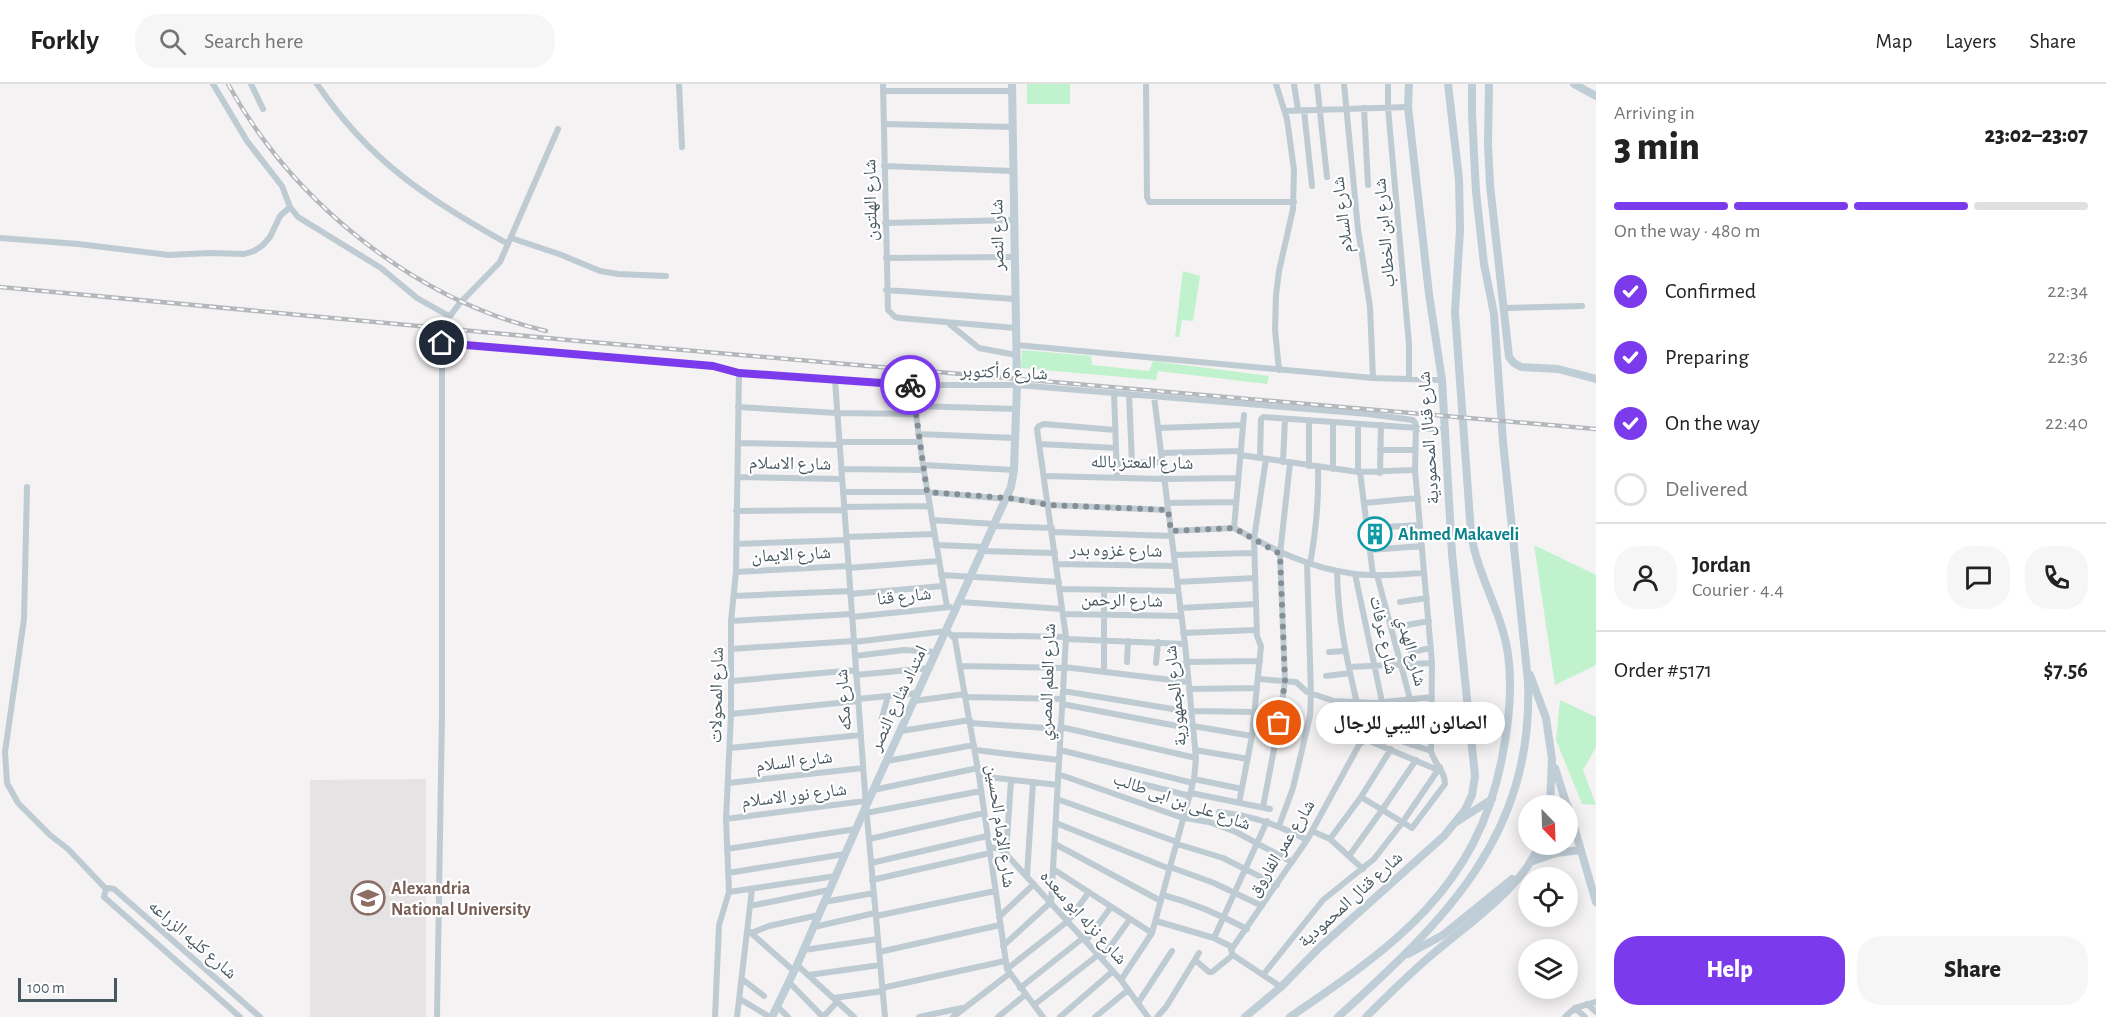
<!DOCTYPE html>
<html lang="en">
<head>
<meta charset="utf-8">
<style>
	:root { --surface:#fff; --page:#f6f6f6; --text:#222; --muted:#767676; --line:#e0e0e0; --accent:#7c3aed }
	body { margin:0; font-family:"Alegreya Sans","Noto Naskh Arabic",sans-serif; background:var(--page); color:var(--text); height:100vh; display:flex; flex-direction:column; font-size:22px; white-space:nowrap }
	* { box-sizing:border-box; margin:0 }
	p { font-size:20px; color:var(--muted) }
	.icon { flex:none; width:33px; height:33px; fill:none; stroke:currentColor; stroke-width:2; stroke-linecap:round; stroke-linejoin:round }
	.map { position:relative; flex:1; overflow:hidden }
	.side { display:flex; flex-direction:column; background:var(--surface); width:510px }
	.side>* { flex:none }
	.needle { width:39px; rotate:157deg }
	.buttons { position:absolute; left:1518px; top:711px; display:grid; gap:12px }
	.buttons a { display:grid; place-items:center; width:60px; height:60px; border-radius:50%; background:var(--surface); box-shadow:0 3px 15px #0003; font-size:30px }
	.scale { position:absolute; left:18px; bottom:15px; width:99px; box-sizing:border-box; padding-left:6px; border:3px solid #485861; border-top:0; font-size:16px; line-height:21px; white-space:nowrap; color:#485861; -webkit-text-stroke:4px #fff; paint-order:stroke }
	.pin { position:absolute; display:grid; place-items:center; width:51px; height:51px; color:#fff; margin:-26px; border:3px solid #fff; border-radius:50%; box-shadow:0 2px 6px #0007 }
	.courier { position:absolute; display:grid; place-items:center; width:60px; height:60px; margin:-30px; border:4px solid #7c3aed; border-radius:50%; background:#fff; color:#222; box-shadow:0 2px 8px #0007 }
	.bubble { position:absolute; height:42px; border-radius:21px; background:var(--surface); box-shadow:0 3px 15px #0003; font-size:20px; font-weight:800; line-height:42px; text-align:center }
	.summary em { font-style:normal; font-weight:800 }
	.summary div { display:flex; flex-direction:column-reverse }
	.summary { display:flex; align-items:center; justify-content:space-between; height:102px; padding:0 18px }
	h1 { font-size:39px; font-weight:800; line-height:45px }
	.bar { display:grid; grid-template-columns:repeat(4,1fr); gap:9px 6px; align-content:center; height:72px; padding:0 18px }
	.bar i { height:8px; border-radius:4px; background:var(--line) }
	.bar .active { background:var(--accent) }
	.bar p { grid-column:span 4 }
	.line { display:flex; align-items:center; gap:15px; padding:0 18px; border-top:2px solid var(--line) }
	.line div { flex:1 }
	.round { display:grid; place-items:center; flex:none; width:63px; height:63px; border-radius:24px; background:var(--page) }
	ol { padding:0 18px; list-style:none }
	li { display:flex; align-items:center; gap:18px; height:66px }
	li p { margin-inline-start:auto }
	li .icon { padding:6px; border-radius:50%; background:var(--accent); color:#fff; stroke-width:4 }
	li:last-child { color:var(--muted) }
	li i { width:33px; height:33px; border:3px solid var(--line); border-radius:50% }
	.button { display:flex; gap:12px; margin-top:auto; padding:12px 18px }
	.button a { flex:1; height:69px; border-radius:24px; background:var(--accent); color:#fff; font-size:24px; font-weight:800; line-height:69px; text-align:center }
	.button a+a { background:var(--page); color:var(--text) }
	header { display:flex; align-items:center; gap:36px; box-sizing:border-box; height:84px; padding:0 30px; background:var(--surface); border-bottom:2px solid var(--line) }
	header strong { font-size:28px }
	nav { display:flex; gap:33px; margin-inline-start:auto; font-size:21px }
	.search { width:420px; height:54px; background:var(--page); display:flex; align-items:center; gap:15px; box-sizing:border-box; padding:0 21px; border-radius:24px; color:var(--muted); font-size:22px }
	main { display:flex; flex:1; min-height:0 }
	.map>svg:first-child { display:block }
	.education { fill:#e5e3e4 }
	.green { fill:#c0f2cd }
	.lines { fill:none; stroke-linecap:round; stroke-linejoin:round }
	.street { stroke:#bfcbd2; stroke-width:6 }
	.secondary { stroke:#bfcdd6; stroke-width:8 }
	.rail-casing { stroke:#b4b8bc; stroke-width:4.5 }
	.rail { stroke:#fff; stroke-width:2; stroke-dasharray:7; stroke-linecap:butt }
	.done { stroke:#848e94; stroke-width:6; stroke-dasharray:0 10.8 }
	.route { stroke:#7c3aed; stroke-width:8 }
	.labels { text-anchor:middle; stroke-width:4.5; stroke-linejoin:round; paint-order:stroke }
	.street-label { font-size:18px; fill:#485861; stroke:#fff }
	.culture-label { font-size:18px; font-weight:bold; fill:#0d838f; stroke:#fff; text-anchor:start }
	.education-label { font-size:18px; font-weight:bold; fill:#785e54; stroke:#fff; text-anchor:start }
</style>
</head>
<body>
<header>
<strong>Forkly</strong>
<div class="search"><svg class="icon" aria-label="search" viewBox="0 0 24 24"><circle cx="10" cy="10" r="6"/><path d="M15 15l6 6"/></svg>Search here</div>
<nav><a>Map</a><a>Layers</a><a>Share</a></nav>
</header>
<main>
<div class="map">
<svg width="1596" height="933" viewBox="0 0 1596 933">
	<rect width="100%" height="100%" fill="#f4f2f2"/>
	<!-- education -->
	<path class="education" d="M426,695V933H310V696Z"/>
	<!-- green -->
	<path class="green" d="M1027,0H1070V20H1027Z
		M1183,187L1200,192L1193,237L1182,236L1179,253H1175Z
		M1022,266L1091,272L1092,281L1149,287L1153,277L1269,292L1267,300L1158,287L1156,296L1021,284Z
		M1534,461L1596,491V581L1555,601Z
		M1560,616L1596,633V663L1583,686L1596,721L1582,720L1556,656Z"/>
	<g class="lines">
		<!-- street -->
		<path class="street" d="M213,0L247,57L282,102L290,123L298,133L381,184L417,214L449,232
			M251,0L263,25
			M317,0C371,79 427,114 508,160
			M679,0L682,63
			M883,0L888,226L895,233L900,234L1015,244
			M1146,0L1147,113L1149,118H1294
			M1276,0L1287,35L1294,86L1293,125L1279,187L1276,211L1275,246L1279,286
			M1294,0L1298,26
			M1317,0L1327,93
			M1344,0L1358,145L1370,223L1373,294
			M1388,0V24L1409,260V295
			M883,7H1012
			M1364,24L1368,101
			M1304,26L1312,102
			M1285,27L1408,23
			M884,40L1013,43
			M884,82L1013,87
			M885,139L1014,136
			M0,154L78,160L169,171L210,169L244,170L254,167L263,161L270,153L280,132L290,123
			M511,154L559,170L600,187L618,190L666,192
			M886,174L1014,173
			M886,206L1015,215
			M1504,224L1582,222
			M947,238L979,264L1016,271
			M442,259L713,282L739,289L912,301H1017L1368,330L1413,336L1416,340L1415,386L1432,579L1431,667C1434,680 1445,686 1445,700L1412,744L1361,713
			M1016,261L1373,294L1442,296
			M835,296L866,722L885,933
			M912,301L923,381L947,523
			M1114,309L1117,393
			M1129,310L1132,379
			M915,322L1016,325
			M738,323L837,329L916,330
			M1358,340V388
			M1158,344L1243,341
			M918,350L1015,354
			M839,358H919
			M738,359L840,361
			M1040,360L1116,364
			M1380,366H1415
			M1161,369L1241,367
			M1240,371L1358,388L1415,386
			M1260,374L1261,335L1263,333L1446,346
			M1283,378L1285,335
			M1116,379L1162,378
			M923,381L1014,386
			M1309,382V336
			M841,385L924,386
			M1333,385V338
			M1360,388L1373,491
			M1380,389L1381,341
			M1045,392L1164,395L1238,394
			M737,393L842,395
			M27,403L24,535L5,668L7,699L18,719L50,751L68,765L106,805
			M843,408H927L1007,415
			M1008,414L1049,420
			M1167,419L1236,418
			M1364,419L1418,414
			M1049,421L1168,426
			M844,423L930,422
			M736,427L844,426
			M932,436L995,440
			M994,442L1052,444
			M1234,444C1274,466 1309,484 1355,490C1377,493 1402,490 1424,489
			M1234,444L1244,331
			M1367,444L1420,441
			M1171,447L1234,444
			M1053,448L1171,452
			M846,453L934,450
			M736,460L846,456
			M936,461L985,463
			M1370,466L1422,462
			M983,467L1055,469
			M1174,471L1254,469
			M1057,480L1175,482
			M1310,480C1316,447 1319,417 1318,383
			M848,484L939,477
			M1337,487C1338,535 1346,573 1357,619
			M736,488L848,482
			M1355,490L1382,618
			M941,491L1059,498
			M1377,491L1410,615
			M1177,498L1255,494
			M1060,505L1178,507
			M1104,506V588
			M850,510L943,502
			M734,512L850,507
			M960,518L1062,525
			M1400,518L1427,514
			M1180,524L1256,520
			M1063,530L1181,532
			M852,533L950,523
			M731,537L852,530
			M1407,541L1429,537
			M1183,549L1256,546
			M952,551L1066,553
			M1066,555L1185,560
			M854,558L947,547L955,555L979,692L1007,885L1043,933
			M731,565L854,557
			M1329,568L1345,567
			M1411,568L1431,564
			M855,572L904,566L937,568
			M1127,578L1128,557
			M1186,578L1260,577
			M1156,579L1158,558
			M960,582L1064,584
			M1064,583L1188,598
			M1349,583L1432,579
			M856,591L930,584
			M1326,592L1350,589
			M1258,595L1296,598L1307,608L1334,617L1375,619L1432,613
			M732,597L856,586
			M1189,605L1257,604
			M1063,607L1191,628
			M966,613L1063,615
			M858,615L918,609
			M914,617L965,610
			M1062,620L1193,645
			M1191,627L1254,628
			M731,630L858,617
			M881,637L888,612
			M970,639L1061,645
			M1193,642L1252,652
			M1061,643L1196,674
			M901,647L970,636
			M1371,647L1431,667
			M1392,654L1395,617
			M1367,656L1438,686
			M1412,661L1415,615
			M730,664L861,651
			M975,666L1059,676
			M1060,666L1193,699
			M1195,666L1248,675
			M887,677L974,661
			M1058,690L1180,733L1209,738L1236,748L1292,778
			M979,692L1058,701
			M1194,695L1242,705
			M729,699L863,684
			M1138,699L1190,712
			M873,706L978,684
			M1191,709L1270,725
			M1057,715L1177,758
			M1239,719L1252,652L1261,562L1257,552L1254,455L1266,375
			M1263,723L1279,639L1285,597L1280,470L1290,379
			M1219,728C1253,732 1276,740 1307,756
			M866,729L981,707
			M726,735L865,717
			M1056,739L1170,785
			M1279,742L1293,704L1310,632L1311,610L1307,479
			M1312,747L1330,755L1363,785
			M869,755L984,729
			M1330,755L1361,713L1391,665
			M1055,760L1161,817
			M1177,760L1223,774L1277,801
			M989,763L1000,765L1006,770L1121,896L1148,933
			M727,765L856,745
			M1006,770L1011,696
			M1349,772L1382,726L1416,676
			M871,779L987,752
			M1170,783L1214,799L1262,822
			M1053,785L1152,849
			M728,789L845,770
			M1027,792L1033,698
			M872,796L990,769
			M729,808L836,792
			M1163,811C1193,819 1219,830 1247,845
			M824,818L874,809
			M750,822L829,806
			M876,832L995,807
			M999,833L1034,800
			M1156,837L1214,854L1232,863
			M814,843L875,829
			M750,848L794,887
			M751,849L769,842L819,831
			M1214,854L1267,737
			M1086,857L1111,823
			M1003,862L1051,818L1053,785L1066,553L1037,345L1039,342L1044,340L1115,346
			M804,866L878,855
			M879,868L1000,841
			M1102,874L1130,835
			M1195,876L1209,888H1212L1233,871
			M797,881L854,933
			M1007,885L1068,837L1089,808
			M809,891L880,881
			M1263,891L1323,816L1374,775L1402,739L1440,683
			M742,895L764,912
			M1121,896L1152,849L1194,695L1196,674L1185,560L1154,312
			M789,898L823,933
			M1281,903L1233,871L1231,866L1307,756L1359,661L1369,653L1375,619
			M882,904L1005,877
			M1020,904L1083,854
			M834,914L883,907
			M740,915L770,933
			M1138,919L1172,867
			M1587,920L1596,928
			M1034,921L1098,871
			M777,922L788,933
			M1575,924L1585,933
			M240,933L104,813L106,805L108,804L114,805L260,933
			M437,933L442,629V243L459,220L500,178L558,45
			M715,933L719,841L729,808L726,735L731,630V537L736,488L739,289
			M737,933L752,805
			M823,933L837,918
			M919,933L962,924
			M953,933L1009,890
			M998,933L1025,911
			M1060,933L1113,887
			M1095,933L1128,906
			M1157,933L1166,923L1199,869
			M1565,933L1575,924L1596,918"/>
		<!-- secondary -->
		<path class="secondary" d="M1489,0L1488,60L1490,101L1509,273L1514,279L1521,283L1558,285L1596,295
			M1574,0L1596,12
			M1530,591L1546,634L1552,675L1550,722
			M1555,684L1567,722
			M1568,722L1596,818
			M1458,737L1492,715
			M1533,777L1556,769L1581,766
			M1408,870L1443,851L1512,795
			M772,933L797,881L866,722L1011,403L1014,386L1017,301L1012,0
			M1245,933L1281,903L1319,864L1444,752L1465,726L1472,711L1475,692L1452,470L1442,296L1429,210L1408,23L1409,0
			M1290,933C1393,863 1477,805 1502,674C1509,639 1513,605 1508,570C1502,528 1477,491 1471,449L1455,228L1460,146L1459,95L1448,0
			M1338,933C1444,837 1534,752 1528,597L1503,358L1494,230L1484,180L1476,108L1472,30V0
			M1366,933C1388,911 1410,889 1434,869C1470,838 1521,805 1540,760"/>
		<!-- rail casing -->
		<g class="rail-casing">
			<path id="rail" d="M228,0C292,117 414,216 546,247
				M0,203L579,257L1596,345"/>
		</g>
		<!-- rail -->
		<use href="#rail" class="rail"/>
	</g>
	<g class="lines">
		<!-- done -->
		<path class="done" d="M910,301H912L927,408L1008,414L1049,421L1168,426L1171,447L1234,444L1280,470L1285,597L1279,639"/>
		<!-- route -->
		<path class="route" d="M442,259L713,282L739,289L910,301"/>
	</g>
	<!-- icons -->
	<defs>
		<g id="building-ring" transform="scale(1.725)"><circle r="9.5" fill="#fff" stroke="#0f9aa8" stroke-width="1.5"/><path d="M-4-6H4V6H1V3H-1V6H-4ZM-2.5-4.3h1.7v1.8h-1.7ZM.8-4.3h1.7v1.8H.8ZM-2.5-1h1.7V.8h-1.7ZM.8-1h1.7V.8H.8Z" fill="#0f9aa8"/></g>
		<g id="school-ring" transform="scale(1.725)"><circle r="9.5" fill="#fff" stroke="#8d6e63" stroke-width="1.5"/><path d="M0-5L7-2L0 1L-7-2ZM-4 1L0 2.5L4 1V4Q0 6-4 4Z" fill="#8d6e63"/></g>
	</defs>
	<g fill-rule="evenodd">
		<use href="#building-ring" x="1375" y="450"/>
		<use href="#school-ring" x="368" y="814"/>
	</g>
	<g class="labels">
		<!-- street labels -->
		<g class="street-label">
			<text transform="translate(870 116) rotate(-91)" y="6">شارع الهلتون</text>
			<text transform="translate(1342 131) rotate(-97)" y="6">شارع السلام</text>
			<text transform="translate(1384 149) rotate(-95)" y="6">شارع ابن الخطاب</text>
			<text transform="translate(997 151) rotate(-91)" y="6">شارع النصر</text>
			<text transform="translate(1004 288) rotate(2)" y="6">شارع 6 أكتوبر</text>
			<text transform="translate(1428 354) rotate(-94)" y="6">شارع قنال المحمودية</text>
			<text transform="translate(1142 378) rotate(1)" y="6">شارع المعتز بالله</text>
			<text transform="translate(790 379) rotate(1)" y="6">شارع الاسلام</text>
			<text transform="translate(1116 466) rotate(1)" y="6">شارع غزوه بدر</text>
			<text transform="translate(791 470) rotate(-3)" y="6">شارع الايمان</text>
			<text transform="translate(904 512) rotate(-6)" y="6">شارع قنا</text>
			<text transform="translate(1122 516) rotate(1)" y="6">شارع الرحمن</text>
			<text transform="translate(1384 551) rotate(78)" y="6">شارع عرفات</text>
			<text transform="translate(1412 567) rotate(75)" y="6">شارع الهدي</text>
			<text transform="translate(1047 598) rotate(-88)" y="6">شارع العلم المصري</text>
			<text transform="translate(716 611) rotate(-89)" y="6">شارع المحولات</text>
			<text transform="translate(1175 612) rotate(-96)" y="6">شارع الجمهورية</text>
			<text transform="translate(898 614) rotate(-65)" y="6">امتداد شارع النصر</text>
			<text transform="translate(843 616) rotate(-94)" y="6">شارع مكه</text>
			<text transform="translate(794 677) rotate(-7)" y="6">شارع السلام</text>
			<text transform="translate(794 711) rotate(-7)" y="6">شارع نور الاسلام</text>
			<text transform="translate(1182 717) rotate(19)" y="6">شارع على بن ابى طالب</text>
			<text transform="translate(1001 742) rotate(82)" y="6">شارع الإمام الحسين</text>
			<text transform="translate(1281 764) rotate(-58)" y="6">شارع عمر الفاروق</text>
			<text transform="translate(1350 815) rotate(-42)" y="6">شارع قنال المحمودية</text>
			<text transform="translate(1084 833) rotate(48)" y="6">شارع نزله ابو سعده</text>
			<text transform="translate(193 855) rotate(41)" y="6">شارع كليه الزراعه</text>
		</g>
		<!-- culture labels -->
		<g class="culture-label">
			<text x="1398" y="456">Ahmed Makaveli</text>
		</g>
		<!-- education labels -->
		<g class="education-label">
			<text x="391" y="810">Alexandria<tspan x="391" dy="21">National University</tspan></text>
		</g>
	</g>
</svg>
<div class="buttons">
<a><svg class="needle" viewBox="-14 -14 28 28"><path d="M0-13l5 13h-10z" fill="#e53935"/><path d="M0 13l5-13h-10z" fill="#767676"/></svg></a>
<a><svg class="icon" aria-label="locate" viewBox="0 0 24 24"><circle cx="12" cy="12" r="6"/><path d="M12 2v4M12 18v4M2 12h4M18 12h4"/></svg></a>
<a><svg class="icon" aria-label="layers" viewBox="0 0 24 24"><path d="M12 4l9 5-9 5-9-5zM3 14l9 5 9-5"/></svg></a>
</div>
<div class="scale">100 m</div>
<div class="pin" style="left:1279px;top:639px;background:#ea580c"><svg class="icon" aria-label="bag" viewBox="0 0 24 24"><path d="M5 8h14l-1 12H6zM9 8a3 3 0 0 1 6 0"/></svg></div>
<div class="pin" style="left:442px;top:259px;background:#1f2937"><svg class="icon" aria-label="home" viewBox="0 0 24 24"><path d="M3 11l9-7 9 7M6 9v11h12V9"/></svg></div>
<div class="courier" style="left:910px;top:301px"><svg class="icon" aria-label="bike" viewBox="0 0 24 24"><circle cx="6" cy="16" r="4"/><circle cx="18" cy="16" r="4"/><path d="M6 16l4-8h5l3 8M10 8l3 8H6M13 5h3"/></svg></div>
<div class="bubble" style="left:1316px;top:618px;width:189px">الصالون الليبي للرجال</div>
</div>
<section class="side">
<div class="summary"><div><h1>3 min</h1><p>Arriving in</p></div><em>23:02–23:07</em></div>
<div class="bar"><i class="active"></i><i class="active"></i><i class="active"></i><i></i><p>On the way · 480 m</p></div>
<ol>
<li><svg class="icon" aria-label="check" viewBox="0 0 24 24"><path d="M5 12l5 5 9-10"/></svg>Confirmed<p>22:34</p></li>
<li><svg class="icon" aria-label="check" viewBox="0 0 24 24"><path d="M5 12l5 5 9-10"/></svg>Preparing<p>22:36</p></li>
<li><svg class="icon" aria-label="check" viewBox="0 0 24 24"><path d="M5 12l5 5 9-10"/></svg>On the way<p>22:40</p></li>
<li><i></i>Delivered</li>
</ol>
<div class="line" style="height:108px"><a class="round"><svg class="icon" aria-label="person" viewBox="0 0 24 24"><circle cx="12" cy="8" r="4"/><path d="M4 21q1-7 8-7t8 7"/></svg></a><div><b>Jordan</b><p>Courier · 4.4</p></div><a class="round"><svg class="icon" aria-label="chat" viewBox="0 0 24 24"><path d="M4 5h16v11H9l-5 4z"/></svg></a><a class="round"><svg class="icon" aria-label="phone" viewBox="0 0 24 24"><path d="M5 4h4l2 5-3 2q2 4 5 5l2-3 5 2v4C11 20 4 13 5 4z"/></svg></a></div>
<div class="line" style="height:78px"><div>Order #5171</div><b>$7.56</b></div>
<div class="button"><a>Help</a><a>Share</a></div>
</section>
</main>
</body>
</html>
